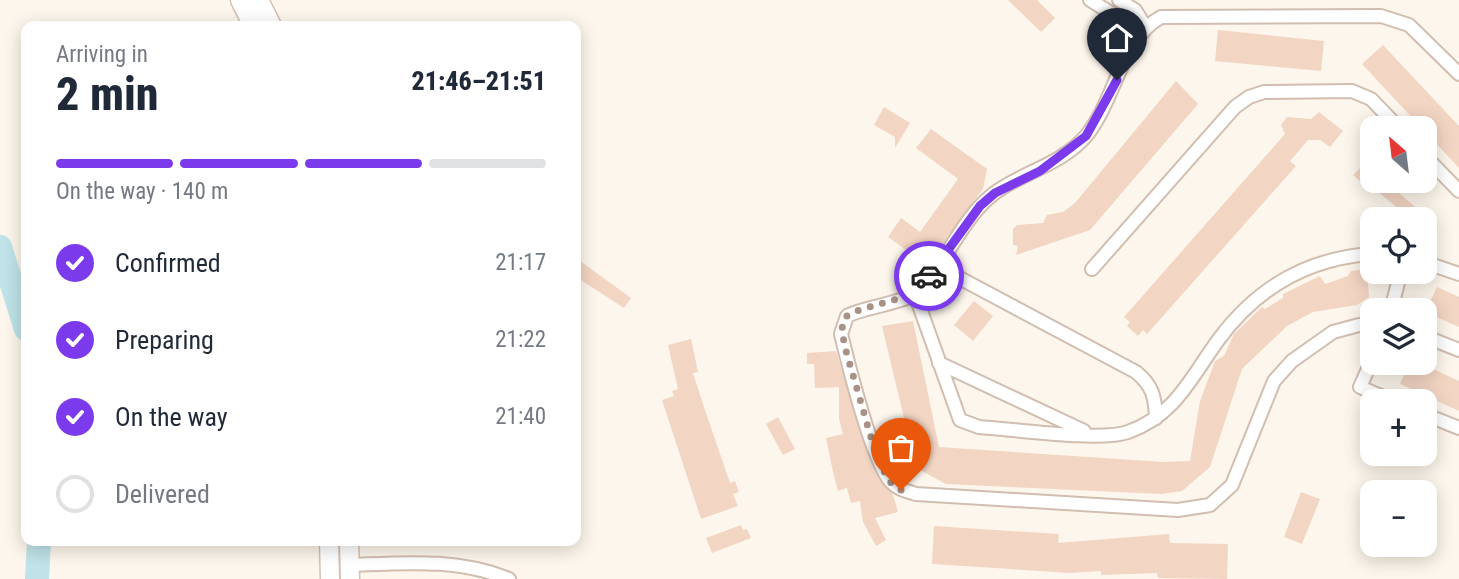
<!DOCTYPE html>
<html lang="en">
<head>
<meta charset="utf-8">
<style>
	:root { --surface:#fff; --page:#f2f2f3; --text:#1f2937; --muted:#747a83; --line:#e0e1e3; --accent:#7c3aed }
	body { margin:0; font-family:"Roboto Condensed",sans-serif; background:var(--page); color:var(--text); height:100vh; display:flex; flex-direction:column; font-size:26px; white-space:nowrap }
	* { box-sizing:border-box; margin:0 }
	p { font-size:23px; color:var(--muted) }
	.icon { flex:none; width:38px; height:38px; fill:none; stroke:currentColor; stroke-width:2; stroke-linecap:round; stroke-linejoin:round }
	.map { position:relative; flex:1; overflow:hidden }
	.details { position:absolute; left:21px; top:21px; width:560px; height:525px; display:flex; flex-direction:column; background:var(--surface); border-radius:14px; box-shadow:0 4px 18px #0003 }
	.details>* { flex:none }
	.needle { width:46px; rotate:332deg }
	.fabs { position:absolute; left:1360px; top:116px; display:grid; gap:14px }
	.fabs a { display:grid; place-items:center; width:77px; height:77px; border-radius:14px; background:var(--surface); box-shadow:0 4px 18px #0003; font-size:35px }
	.pin { position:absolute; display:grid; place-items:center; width:60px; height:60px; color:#fff; margin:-72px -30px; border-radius:50% 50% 50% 0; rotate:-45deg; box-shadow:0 0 7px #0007 }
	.pin .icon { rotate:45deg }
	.courier { position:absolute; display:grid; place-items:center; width:70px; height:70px; margin:-35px; border:5px solid #7c3aed; border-radius:50%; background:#fff; color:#222; box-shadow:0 2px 9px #0007 }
	.summary em { font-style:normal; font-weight:800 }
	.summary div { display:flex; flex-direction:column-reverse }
	.summary { display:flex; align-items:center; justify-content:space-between; height:119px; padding:0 35px }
	h1 { font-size:46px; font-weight:800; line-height:52px }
	.bar { display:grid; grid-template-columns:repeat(4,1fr); gap:10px 7px; align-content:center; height:84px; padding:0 35px }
	.bar i { height:9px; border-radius:5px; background:var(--line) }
	.bar .selected { background:var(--accent) }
	.bar p { grid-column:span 4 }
	ol { padding:0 35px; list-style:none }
	li { display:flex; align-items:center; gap:21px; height:77px }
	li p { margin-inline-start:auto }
	li .icon { padding:7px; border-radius:50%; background:var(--accent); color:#fff; stroke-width:4 }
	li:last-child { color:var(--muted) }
	li i { width:38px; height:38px; border:4px solid var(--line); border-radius:50% }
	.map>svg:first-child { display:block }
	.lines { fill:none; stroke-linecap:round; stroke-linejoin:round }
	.river { stroke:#bfe3e8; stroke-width:24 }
	.building { fill:#f3d5c3 }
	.street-casing { stroke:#d1beb0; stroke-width:16 }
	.secondary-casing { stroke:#d6c0b0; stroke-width:21 }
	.street { stroke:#fff; stroke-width:12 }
	.secondary { stroke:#fff; stroke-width:18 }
	.done { stroke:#a89285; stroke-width:7; stroke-dasharray:0 12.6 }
	.route { stroke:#7c3aed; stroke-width:9 }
</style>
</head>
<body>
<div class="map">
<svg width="1459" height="579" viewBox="0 0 1459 579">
	<rect width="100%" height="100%" fill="#fdf6ec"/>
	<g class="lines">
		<!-- river -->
		<path class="river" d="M0,247L26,329
			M37,579L39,541"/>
	</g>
	<!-- building -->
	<path class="building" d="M1008,0H1037L1055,18L1041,32Z
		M1218,30L1324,41L1321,71L1215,61Z
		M1383,45L1459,126V168L1362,64Z
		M1176,81L1198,104L1090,230L1016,255L1018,246L1013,245V229L1017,225L1043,223L1047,215L1063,212L1075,203Z
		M884,107L910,123L895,148V137L874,125Z
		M1319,112L1343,131L1330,147L1320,140H1308L1290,161L1296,166L1147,334L1143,330L1138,336L1127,326L1130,322L1124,317L1285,134L1281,125L1287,117L1311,119Z
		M931,129L987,169L983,189L927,265L888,237L901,218L920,232L958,179L916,148Z
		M1361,167L1372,180H1384L1429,219H1411L1372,187V192L1353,175Z
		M576,258L631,298L624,308L576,277Z
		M1367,269L1369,297L1357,305L1313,312L1287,326L1242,369L1210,467L1182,491L1161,494L946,484L916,468L882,326L913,321L939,447L1164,462L1190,461L1200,401L1215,361L1224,356L1234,334L1262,307L1265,309L1283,298V294L1320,276L1325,284L1348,276L1351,271Z
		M1437,287L1459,297V327L1425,312Z
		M974,301L993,316L973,341L954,325Z
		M691,339L698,372L693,373L702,401L730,483L735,481L739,492L733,494L738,506L701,519L662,400L674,396L672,391L678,389L668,345Z
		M836,351L869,459L878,478L893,495L898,512L875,518L886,540L876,546L863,522L860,501L851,503L847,488L838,491L833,472L826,438L843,434L839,419V387L815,388L814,364H807V353Z
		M1410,362H1418L1459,381V411L1400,384Z
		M778,417L795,449L783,455L766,424Z
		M1301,492L1320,499L1302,544L1284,537Z
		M741,525L743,530L747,529L751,538L712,553L706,538Z
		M934,526L1059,534L1058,543L1169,534L1170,543L1228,544L1227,579L1158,578L1157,573L1101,575V571L1070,573L932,564Z"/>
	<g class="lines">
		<!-- street casing -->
		<g class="street-casing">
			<path id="street" d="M1090,0L1127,23L1145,26
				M1119,0L1135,10L1145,26
				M1424,155L1459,191
				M1424,262L1459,274
				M937,266L1136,372C1153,386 1155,397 1156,418
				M1092,269L1235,107L1249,97L1264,92L1352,91L1371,99L1399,128
				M915,294L960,420L979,427C1013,429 1100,442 1128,432C1176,415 1191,377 1219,339C1257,288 1308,258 1372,254
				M1391,310L1401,271
				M1372,325H1359L1333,332L1292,361L1274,381L1232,485L1210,505L1178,510L916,494C907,491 899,490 892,483C873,465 848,363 841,334L847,316C864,307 905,303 917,292C946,264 960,221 992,195C1019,173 1060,166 1086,136C1115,101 1121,39 1161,17L1381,16L1409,25L1459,74
				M1424,336L1459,350
				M1372,360L1360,387L1393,401
				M939,363L1084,431
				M1424,414L1459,428
				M350,565C405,563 457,558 509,579"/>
		</g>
		<!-- secondary casing -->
		<g class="secondary-casing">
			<path id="secondary" d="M240,0L253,26
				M259,0L272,26
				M329,541L330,579
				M349,541L350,579"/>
		</g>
		<!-- street -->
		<use href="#street" class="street"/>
		<!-- secondary -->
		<use href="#secondary" class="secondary"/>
	</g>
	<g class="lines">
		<!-- done -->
		<path class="done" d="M901,490L890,482L877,458L844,344L842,324L847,316L859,310L915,294L929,276"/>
		<!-- route -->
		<path class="route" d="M929,276L980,206L995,193L1040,171L1086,136L1117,80"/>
	</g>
</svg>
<div class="fabs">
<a><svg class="needle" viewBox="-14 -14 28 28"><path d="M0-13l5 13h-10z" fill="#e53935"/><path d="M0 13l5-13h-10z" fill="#747a83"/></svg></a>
<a><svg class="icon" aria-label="locate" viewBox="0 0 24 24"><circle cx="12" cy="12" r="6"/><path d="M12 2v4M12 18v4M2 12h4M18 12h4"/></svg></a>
<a><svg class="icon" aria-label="layers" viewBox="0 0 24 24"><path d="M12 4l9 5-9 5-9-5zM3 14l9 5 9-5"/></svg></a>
<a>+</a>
<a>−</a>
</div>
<div class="pin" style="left:901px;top:490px;background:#ea580c"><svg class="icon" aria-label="bag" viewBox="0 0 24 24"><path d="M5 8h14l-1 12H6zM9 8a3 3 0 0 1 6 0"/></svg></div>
<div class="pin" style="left:1117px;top:80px;background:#1f2937"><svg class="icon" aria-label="home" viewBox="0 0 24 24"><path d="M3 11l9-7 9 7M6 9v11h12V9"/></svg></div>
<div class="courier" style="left:929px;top:276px"><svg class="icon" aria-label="car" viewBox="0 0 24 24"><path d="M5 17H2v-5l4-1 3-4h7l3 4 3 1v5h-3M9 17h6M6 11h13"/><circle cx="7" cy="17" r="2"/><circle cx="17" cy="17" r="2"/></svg></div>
<section class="details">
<div class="summary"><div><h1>2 min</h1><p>Arriving in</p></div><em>21:46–21:51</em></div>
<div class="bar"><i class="selected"></i><i class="selected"></i><i class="selected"></i><i></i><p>On the way · 140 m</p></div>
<ol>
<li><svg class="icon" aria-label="check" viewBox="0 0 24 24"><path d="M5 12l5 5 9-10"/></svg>Confirmed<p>21:17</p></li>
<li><svg class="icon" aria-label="check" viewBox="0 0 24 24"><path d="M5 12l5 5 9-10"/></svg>Preparing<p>21:22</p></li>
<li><svg class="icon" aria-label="check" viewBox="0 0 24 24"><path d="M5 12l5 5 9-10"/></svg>On the way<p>21:40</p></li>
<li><i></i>Delivered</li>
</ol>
</section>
</div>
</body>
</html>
